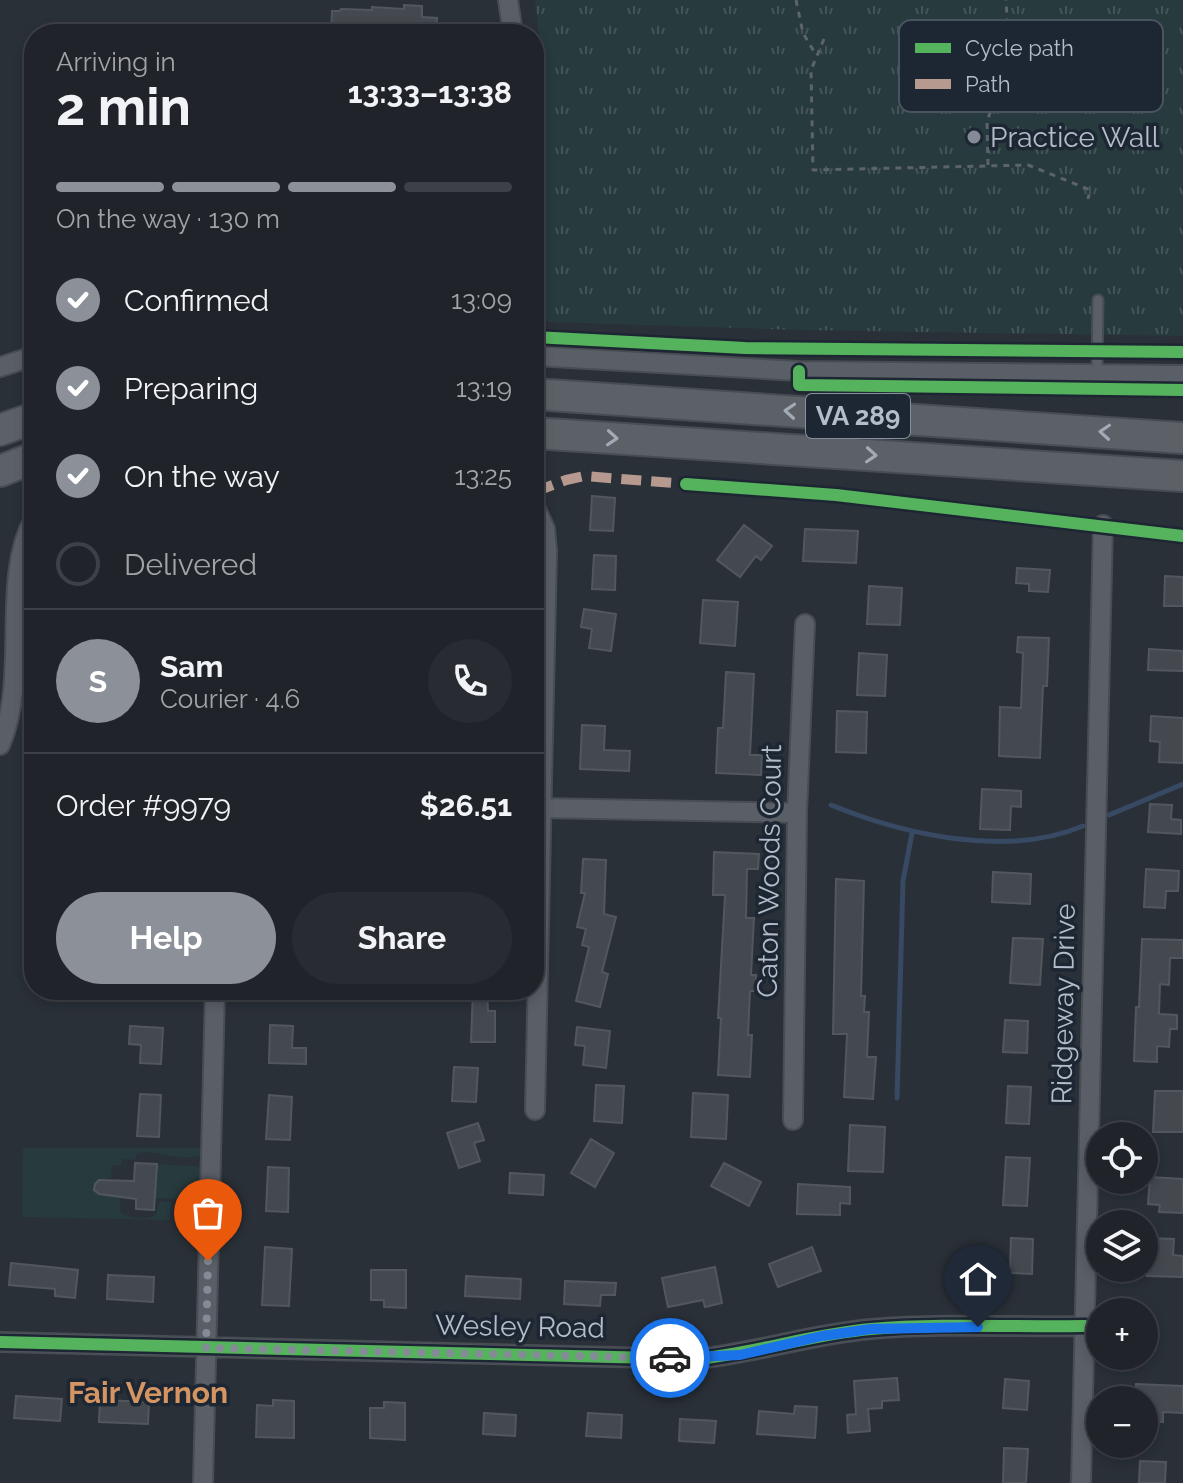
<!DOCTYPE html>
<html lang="en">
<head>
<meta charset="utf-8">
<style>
	:root { --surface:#20242a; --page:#282c32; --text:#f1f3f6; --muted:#a2a4a8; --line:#3d4147; --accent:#8c9099 }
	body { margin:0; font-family:Raleway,sans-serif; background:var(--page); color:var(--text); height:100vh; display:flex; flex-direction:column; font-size:30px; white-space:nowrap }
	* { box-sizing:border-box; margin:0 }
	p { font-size:26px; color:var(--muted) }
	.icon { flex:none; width:44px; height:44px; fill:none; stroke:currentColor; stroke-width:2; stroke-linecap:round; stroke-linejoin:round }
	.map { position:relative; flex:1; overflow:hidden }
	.panel { position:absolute; left:24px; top:24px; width:520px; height:976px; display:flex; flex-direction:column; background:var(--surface); border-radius:32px; box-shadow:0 4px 12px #0003,0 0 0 2px var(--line) }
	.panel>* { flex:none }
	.controls { position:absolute; left:1086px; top:1122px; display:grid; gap:16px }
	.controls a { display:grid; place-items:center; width:72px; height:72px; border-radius:50%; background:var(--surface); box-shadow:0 4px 12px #0003,0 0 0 2px var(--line); font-size:40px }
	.pin { position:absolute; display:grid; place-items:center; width:68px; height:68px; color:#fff; margin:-82px -34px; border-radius:50% 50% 50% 0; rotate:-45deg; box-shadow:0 0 8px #0007 }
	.pin .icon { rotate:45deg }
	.courier { position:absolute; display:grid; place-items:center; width:80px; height:80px; margin:-40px; border:6px solid #1a73e8; border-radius:50%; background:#fff; color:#222; box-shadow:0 2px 10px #0007 }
	.overview em { font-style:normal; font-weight:700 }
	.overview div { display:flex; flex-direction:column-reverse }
	.overview { display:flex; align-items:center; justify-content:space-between; height:136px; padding:0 32px }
	h1 { font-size:52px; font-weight:700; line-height:60px }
	.bar { display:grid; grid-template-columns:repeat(4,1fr); gap:12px 8px; align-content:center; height:96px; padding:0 32px }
	.bar i { height:10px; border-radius:6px; background:var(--line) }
	.bar .active { background:var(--accent) }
	.bar p { grid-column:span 4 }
	.line { display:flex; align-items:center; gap:20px; padding:0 32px; border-top:2px solid var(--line) }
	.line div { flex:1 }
	.round { display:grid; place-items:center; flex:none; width:84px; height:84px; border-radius:42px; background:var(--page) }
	ol { padding:0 32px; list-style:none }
	li { display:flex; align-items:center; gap:24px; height:88px }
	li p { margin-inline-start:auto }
	li .icon { padding:8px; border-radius:50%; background:var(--accent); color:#fff; stroke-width:4 }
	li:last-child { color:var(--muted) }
	li i { width:44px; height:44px; border:4px solid var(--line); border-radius:50% }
	.primary-button { display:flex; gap:16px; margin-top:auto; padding:16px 32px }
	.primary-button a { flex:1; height:92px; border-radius:48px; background:var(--accent); color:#fff; font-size:32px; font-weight:700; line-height:92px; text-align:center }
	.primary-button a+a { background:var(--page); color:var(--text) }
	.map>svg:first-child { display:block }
	.green { fill:#273a3e }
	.park { fill:url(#park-tufts) }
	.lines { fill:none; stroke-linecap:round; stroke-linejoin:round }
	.stream { stroke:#384963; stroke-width:5 }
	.building { fill:#444950; stroke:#52575f; stroke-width:2 }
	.lane-casing { stroke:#484c53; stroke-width:13 }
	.street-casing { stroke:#484c53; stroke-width:22 }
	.primary-casing { stroke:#484c55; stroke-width:34 }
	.path { stroke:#5d636a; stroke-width:3; stroke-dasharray:6 6; stroke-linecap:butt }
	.lane { stroke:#5a5e66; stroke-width:9 }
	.street { stroke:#5a5e66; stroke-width:18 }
	.primary { stroke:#5c6168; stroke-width:30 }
	.quiet { stroke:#b69a8f; stroke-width:10; stroke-dasharray:20 10; stroke-linecap:butt }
	.cycleway-casing { stroke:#1d2633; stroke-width:17 }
	.cycleway { stroke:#56b35d; stroke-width:12 }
	.oneway { stroke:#a2aab6 }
	.done { stroke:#848b96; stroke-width:8; stroke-dasharray:0 14.4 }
	.route { stroke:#1a73e8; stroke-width:10 }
	.poi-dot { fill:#848b96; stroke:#1d2633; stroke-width:3 }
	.labels { text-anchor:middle; stroke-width:7; stroke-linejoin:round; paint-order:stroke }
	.shield { fill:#1d2633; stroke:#878f9c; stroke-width:2 }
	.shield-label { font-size:26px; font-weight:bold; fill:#b4bcc9 }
	.poi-label { font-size:28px; fill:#b4bcc9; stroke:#1d2633; text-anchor:start }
	.street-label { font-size:28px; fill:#b4bcc9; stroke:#1d2633 }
	.neighbourhood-label { font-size:30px; font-weight:bold; fill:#d59563; stroke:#1d2633 }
	.key { fill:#1d2633; stroke:#4a5360; stroke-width:2 }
	.key-label { font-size:22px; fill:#b4bcc9 }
</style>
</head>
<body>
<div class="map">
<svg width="1183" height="1483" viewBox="0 0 1183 1483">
	<defs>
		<pattern id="park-tufts" width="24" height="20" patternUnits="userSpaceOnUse" patternTransform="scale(2)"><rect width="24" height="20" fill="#273a3e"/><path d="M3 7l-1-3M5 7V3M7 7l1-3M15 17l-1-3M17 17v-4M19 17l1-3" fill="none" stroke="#445559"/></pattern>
	</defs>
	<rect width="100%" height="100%" fill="#2a3038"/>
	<!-- green -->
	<path class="green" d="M23,1148H203L202,1155C179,1162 155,1149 137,1153L135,1160L122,1159L121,1165H112L111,1177L95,1184L94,1190L99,1194L118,1190L121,1213C133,1219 144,1220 156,1215L159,1202H171L170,1220L22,1217Z
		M157,1164L194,1166L201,1168V1196L193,1199L155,1198Z"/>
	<!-- park -->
	<path class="park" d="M535,0H1183V336L804,330L548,322L537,313L535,304L541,56Z"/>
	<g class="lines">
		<!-- stream -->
		<path class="stream" d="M831,805C905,835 1007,858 1083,826
			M1109,815L1183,784
			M897,1098L903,881L912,833"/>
	</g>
	<!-- building -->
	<path class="building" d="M404,5L422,6V17L437,18L436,32L365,28V32L331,34L332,11H340L341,9L372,10V7L404,9Z
		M592,496L615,498L613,531L590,530Z
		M744,525L772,546L761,560L756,556L740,577L717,560Z
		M805,529L858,531L856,563L803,561Z
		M594,555L616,556L615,590L592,589Z
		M1017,568L1050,570L1048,592L1029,591V584L1016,583Z
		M1165,576L1183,577V606H1164Z
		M869,586L902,588L900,625L867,624Z
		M703,600L738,602L735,646L700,643Z
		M584,609L616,614L611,651L589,648L592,629L581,627Z
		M1018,637L1049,638L1047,686H1043L1040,758L999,756L1000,707L1021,708L1023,653L1017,652Z
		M1149,649L1183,651V671L1148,670Z
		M859,653L887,655L885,696L857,695Z
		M726,672L754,674L750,755H762L761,775L716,773L718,728H723Z
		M837,711L867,712L866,753L836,752Z
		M1151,716L1183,718V763L1159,762L1160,742L1150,741Z
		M582,725L605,726L604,750L630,751L629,771L580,769Z
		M982,789L1021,791V807L1011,806L1010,830L980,829Z
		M1150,804L1172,805L1171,819L1181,820V834L1148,832Z
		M714,852L759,854L758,869H747L746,918H754L751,975H756L755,991H750L748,1035H752L750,1077L718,1075L721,1018H718L725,895H713Z
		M583,859L606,860L604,914L616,917L602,972L608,974L600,1007L576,1001L589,947L582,945L586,929L577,927L585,893H581Z
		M1146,869L1179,871L1178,891H1166L1165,908L1144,907Z
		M993,872L1031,874L1030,904L992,902Z
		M836,879L864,881L861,996H865L864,1012H869L867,1057H876L873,1099L844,1097L847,1034H833Z
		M1013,938L1043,939L1040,985L1010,983Z
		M1142,939L1183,940V958H1170L1169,985L1160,984L1159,1014L1177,1015V1029H1170L1169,1047L1157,1046V1062L1134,1061L1136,1007H1139Z
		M473,990H487L488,1011H495V1042H471Z
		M1005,1020L1028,1021L1027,1053L1003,1052Z
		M270,1025L293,1026L292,1048H306V1064L269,1063Z
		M130,1026L163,1028L161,1064L140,1063L141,1045L129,1044Z
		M577,1027L610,1031L606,1068L583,1065L585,1046L575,1045Z
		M454,1067L478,1068L476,1102L452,1101Z
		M596,1085L624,1086L622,1123L594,1121Z
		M1008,1086L1031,1087L1029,1124L1006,1123Z
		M1155,1091H1183V1132H1153Z
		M693,1093L728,1095L726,1139L691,1137Z
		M140,1094L161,1095L159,1137L137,1136Z
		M269,1095L292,1097L290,1140L266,1139Z
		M478,1123L484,1140L474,1143L480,1161L459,1168L447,1133Z
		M850,1125L885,1127L883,1172L848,1171Z
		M591,1139L614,1153L595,1187L571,1173Z
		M1006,1157L1030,1158L1027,1206L1003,1205Z
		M135,1163L157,1164L154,1210L136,1209V1199L99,1194L94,1190L95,1184L99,1180L134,1181Z
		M724,1163L761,1182L749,1206L711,1186Z
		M268,1167L289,1168L288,1212L266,1211Z
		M510,1173L544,1175L543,1195L509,1193Z
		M1150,1177L1183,1179V1213L1159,1212L1160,1205L1148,1204Z
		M798,1184L850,1187V1204L840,1203V1215L797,1214Z
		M1011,1238L1033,1239L1032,1274L1010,1273Z
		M1149,1238L1174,1239L1173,1255L1183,1256V1277L1147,1276Z
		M265,1247L292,1249L289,1306L262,1305Z
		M812,1247L821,1271L778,1287L769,1264Z
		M11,1263L78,1270L75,1298L55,1296V1289L9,1285Z
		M715,1267L722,1303L705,1307L703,1300L668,1307L662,1278Z
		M371,1270H406V1308L384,1307V1300H371Z
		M108,1275L154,1277L153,1302L107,1299Z
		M466,1276L521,1279L520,1299L465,1296Z
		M565,1281L616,1283L615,1295H601L600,1306L564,1304Z
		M897,1378L899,1400L882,1401V1408L868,1409L870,1431L848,1433L847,1415L856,1414L854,1381Z
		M1005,1379L1029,1381L1027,1410L1003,1408Z
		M1136,1384L1183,1386V1413L1163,1412V1422L1144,1421V1400H1135Z
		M16,1396L62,1399L60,1421L14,1418Z
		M100,1400L149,1402L148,1424L99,1422Z
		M273,1400L294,1401V1438L256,1437L257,1405L273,1406Z
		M384,1402L405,1403V1440L370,1438V1408H384Z
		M795,1406L817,1407L815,1438L757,1434L759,1411L794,1414Z
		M484,1413L516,1415L515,1436L483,1434Z
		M588,1413L622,1415L621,1438L586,1436Z
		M680,1419L716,1421L714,1443L679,1441Z
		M1004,1448L1028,1449L1026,1483H1003Z
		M1140,1461L1166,1462L1165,1483H1139Z"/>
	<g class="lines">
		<!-- lane casing -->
		<g class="lane-casing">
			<path id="lane" d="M1097,374L1098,300"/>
		</g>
		<!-- street casing -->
		<g class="street-casing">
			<path id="street" d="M508,0L513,34
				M534,356L799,371L1183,375
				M0,367L34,356
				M534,505L545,529L547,551L535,1110
				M0,745C30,676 0,580 34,519
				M541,808L797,813
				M793,1120L797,813L805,624
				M0,1342L697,1359C756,1353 812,1334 871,1329C942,1323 1014,1327 1085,1326
				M203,1483L215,990
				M1081,1483L1103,525"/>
		</g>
		<!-- primary casing -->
		<g class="primary-casing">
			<path id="primary" d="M534,394L1183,438
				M0,430L34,418
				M534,433L1183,476
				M0,471L34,458"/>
		</g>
		<!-- path -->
		<path class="path" d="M796,0L803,33L816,55
			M824,39L811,70L813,170L1028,165L1090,190L1088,199
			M988,165L987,122L1009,53L1006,0"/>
		<!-- lane -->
		<use href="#lane" class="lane"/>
		<!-- street -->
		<use href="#street" class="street"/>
		<!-- primary -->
		<use href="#primary" class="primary"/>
		<!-- quiet -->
		<path class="quiet" d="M534,492L566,480L584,476L686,484"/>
		<!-- cycleway casing -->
		<g class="cycleway-casing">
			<path id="cycleway" d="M534,337L745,348L1183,352
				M799,371V385L1183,390
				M686,484L836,495L1183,536
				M0,1342L697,1359C756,1353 812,1334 871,1329C942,1323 1014,1327 1085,1326"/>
		</g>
		<!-- cycleway -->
		<use href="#cycleway" class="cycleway"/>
	</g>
	<!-- one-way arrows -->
	<defs><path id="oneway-chevron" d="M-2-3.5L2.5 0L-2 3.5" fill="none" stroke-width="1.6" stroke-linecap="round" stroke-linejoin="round" transform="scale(2)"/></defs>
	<g class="oneway">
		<use href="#oneway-chevron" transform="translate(790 411) rotate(-176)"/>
		<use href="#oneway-chevron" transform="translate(1105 432) rotate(-176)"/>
		<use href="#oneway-chevron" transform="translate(612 438) rotate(4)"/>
		<use href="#oneway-chevron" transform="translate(871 455) rotate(4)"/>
	</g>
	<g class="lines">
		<!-- done -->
		<path class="done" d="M208,1261L206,1348L670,1358"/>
		<!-- route -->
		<path class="route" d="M670,1358L740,1355L822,1336L871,1329L978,1327"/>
	</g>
	<!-- markers -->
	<circle class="poi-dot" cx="974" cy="137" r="8"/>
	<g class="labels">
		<!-- shield labels -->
		<rect class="shield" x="806" y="394" width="104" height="44" rx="6"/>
		<g class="shield-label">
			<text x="858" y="425">VA 289</text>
		</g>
		<!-- poi labels -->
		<g class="poi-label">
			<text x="990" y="147">Practice Wall</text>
		</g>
		<!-- street labels -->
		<g class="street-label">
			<text transform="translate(769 871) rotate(-89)" y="10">Caton Woods Court</text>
			<text transform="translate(1063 1004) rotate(-89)" y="10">Ridgeway Drive</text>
			<text transform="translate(520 1326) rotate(1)" y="10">Wesley Road</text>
		</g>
		<!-- neighbourhood labels -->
		<g class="neighbourhood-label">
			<text x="148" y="1403">Fair Vernon</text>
		</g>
	</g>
	<!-- legend -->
	<rect x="899" y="20" width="264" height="92" rx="12" class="key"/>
	<rect x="915" y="43" width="36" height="10" fill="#56b35d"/>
	<rect x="915" y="79" width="36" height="10" fill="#b69a8f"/>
	<g class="key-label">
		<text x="965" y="56">Cycle path</text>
		<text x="965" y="92">Path</text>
	</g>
</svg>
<div class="controls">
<a><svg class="icon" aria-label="locate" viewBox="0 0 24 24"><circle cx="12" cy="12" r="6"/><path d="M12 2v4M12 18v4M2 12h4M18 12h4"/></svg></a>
<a><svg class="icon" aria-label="layers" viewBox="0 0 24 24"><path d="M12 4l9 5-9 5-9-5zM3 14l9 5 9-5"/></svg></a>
<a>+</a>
<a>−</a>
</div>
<div class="pin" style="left:208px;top:1261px;background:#ea580c"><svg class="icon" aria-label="bag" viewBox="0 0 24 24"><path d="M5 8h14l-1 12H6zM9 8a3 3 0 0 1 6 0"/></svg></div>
<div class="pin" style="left:978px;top:1327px;background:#1f2937"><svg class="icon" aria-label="home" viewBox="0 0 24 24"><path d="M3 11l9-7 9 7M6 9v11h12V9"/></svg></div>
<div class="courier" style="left:670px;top:1358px"><svg class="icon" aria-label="car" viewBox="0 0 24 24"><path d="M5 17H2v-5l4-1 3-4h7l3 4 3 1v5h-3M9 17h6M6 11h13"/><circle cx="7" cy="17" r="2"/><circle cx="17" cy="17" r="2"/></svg></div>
<section class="panel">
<div class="overview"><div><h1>2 min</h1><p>Arriving in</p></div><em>13:33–13:38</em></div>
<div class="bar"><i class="active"></i><i class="active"></i><i class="active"></i><i></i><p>On the way · 130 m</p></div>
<ol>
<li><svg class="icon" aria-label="check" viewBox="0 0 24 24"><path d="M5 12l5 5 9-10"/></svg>Confirmed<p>13:09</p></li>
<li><svg class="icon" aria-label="check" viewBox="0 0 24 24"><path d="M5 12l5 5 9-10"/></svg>Preparing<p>13:19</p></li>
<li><svg class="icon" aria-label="check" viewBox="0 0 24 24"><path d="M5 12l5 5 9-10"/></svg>On the way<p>13:25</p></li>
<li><i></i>Delivered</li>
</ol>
<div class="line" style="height:144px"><b class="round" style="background:var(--accent);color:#fff">S</b><div><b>Sam</b><p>Courier · 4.6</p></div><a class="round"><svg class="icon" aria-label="phone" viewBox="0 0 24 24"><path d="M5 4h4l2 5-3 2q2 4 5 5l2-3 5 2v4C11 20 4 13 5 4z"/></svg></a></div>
<div class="line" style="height:104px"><div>Order #9979</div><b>$26.51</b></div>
<div class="primary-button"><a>Help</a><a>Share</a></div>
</section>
</div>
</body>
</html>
